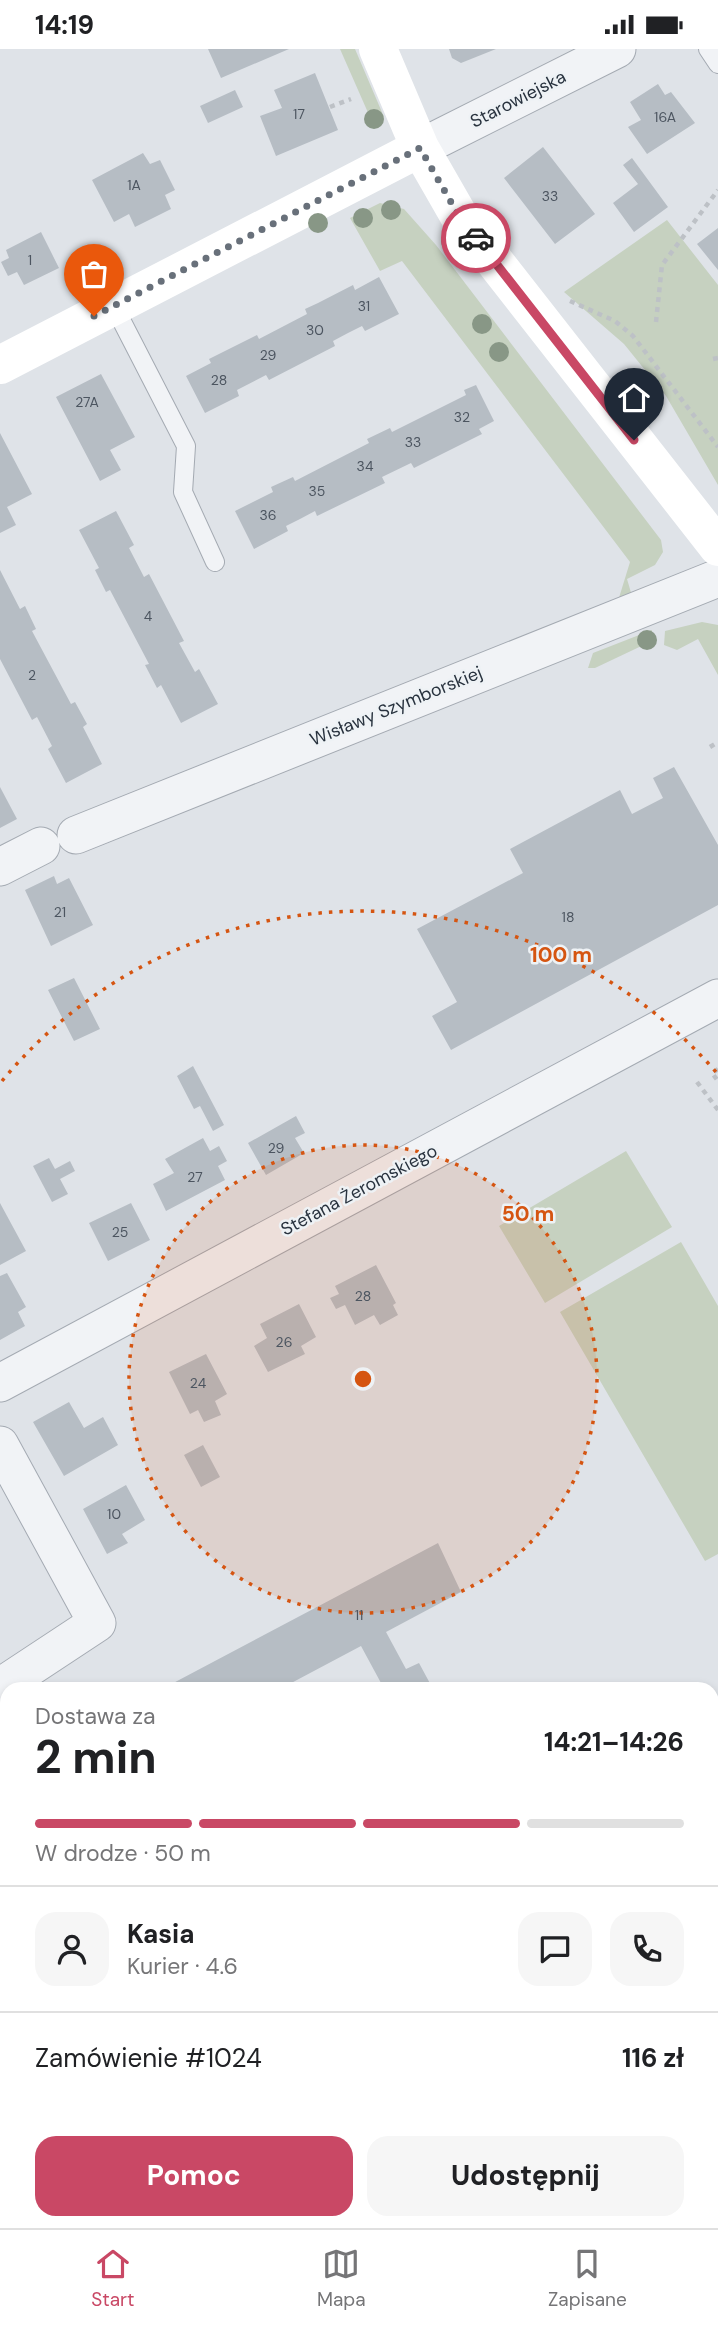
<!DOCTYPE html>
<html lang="pl">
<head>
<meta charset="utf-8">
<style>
	:root { --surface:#fff; --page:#f6f6f6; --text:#202124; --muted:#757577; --line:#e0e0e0; --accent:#c94865 }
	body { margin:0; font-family:"DM Sans",sans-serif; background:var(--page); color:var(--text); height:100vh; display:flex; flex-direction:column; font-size:26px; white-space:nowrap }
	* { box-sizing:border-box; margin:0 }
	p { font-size:23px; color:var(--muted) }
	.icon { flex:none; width:38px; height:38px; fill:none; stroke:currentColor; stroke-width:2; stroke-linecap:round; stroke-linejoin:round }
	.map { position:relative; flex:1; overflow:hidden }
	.drawer { position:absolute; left:0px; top:1633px; width:719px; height:548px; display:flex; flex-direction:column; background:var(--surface); border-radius:21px 21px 0 0; box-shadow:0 4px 10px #0003 }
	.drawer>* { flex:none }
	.pin { position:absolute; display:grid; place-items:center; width:60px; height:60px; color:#fff; margin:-72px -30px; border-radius:50% 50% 50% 0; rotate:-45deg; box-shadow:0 0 7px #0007 }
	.pin .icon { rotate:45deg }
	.courier { position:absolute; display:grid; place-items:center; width:70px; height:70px; margin:-35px; border:5px solid #c94865; border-radius:50%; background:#fff; color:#222; box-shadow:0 2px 9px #0007 }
	.head em { font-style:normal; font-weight:700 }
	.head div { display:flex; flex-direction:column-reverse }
	.head { display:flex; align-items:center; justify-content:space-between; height:119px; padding:0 35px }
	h1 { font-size:46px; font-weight:700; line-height:52px }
	.bar { display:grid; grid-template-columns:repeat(4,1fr); gap:10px 7px; align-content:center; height:84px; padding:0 35px }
	.bar i { height:9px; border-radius:5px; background:var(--line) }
	.bar .selected { background:var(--accent) }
	.bar p { grid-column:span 4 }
	.line { display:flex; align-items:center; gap:18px; padding:0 35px; border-top:2px solid var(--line) }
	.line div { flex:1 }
	.round { display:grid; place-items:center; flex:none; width:74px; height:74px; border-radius:21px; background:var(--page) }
	.primary-button { display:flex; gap:14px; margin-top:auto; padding:14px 35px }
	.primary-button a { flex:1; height:80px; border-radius:21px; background:var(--accent); color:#fff; font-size:28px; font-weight:700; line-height:80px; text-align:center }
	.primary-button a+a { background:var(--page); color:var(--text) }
	.status { display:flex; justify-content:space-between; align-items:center; height:49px; padding:0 35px; background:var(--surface); direction:ltr }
	.status svg { height:19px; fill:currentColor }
	.dock { display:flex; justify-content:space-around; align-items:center; height:98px; border-top:2px solid var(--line); background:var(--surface); font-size:19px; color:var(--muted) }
	.dock a { display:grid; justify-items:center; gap:4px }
	.dock .selected { color:var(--accent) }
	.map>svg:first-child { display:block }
	.green { fill:#c6d1c0 }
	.building { fill:#b6bdc4 }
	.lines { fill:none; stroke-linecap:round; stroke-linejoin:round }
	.lane-casing { stroke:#a4aab2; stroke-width:20 }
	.street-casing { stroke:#a4aab2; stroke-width:39 }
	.path { stroke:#bdc1c6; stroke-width:4.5; stroke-dasharray:5 5; stroke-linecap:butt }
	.lane { stroke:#f1f3f6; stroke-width:18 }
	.street { stroke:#f1f3f6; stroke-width:37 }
	.secondary { stroke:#fff; stroke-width:38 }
	.tree { fill:#889786 }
	.done { stroke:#68707a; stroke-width:7; stroke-dasharray:0 12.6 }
	.route { stroke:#c94865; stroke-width:9 }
	.ring { fill:none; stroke:#d55511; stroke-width:3.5; stroke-dasharray:3.5 7 }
	.labels { text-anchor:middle; stroke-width:5; stroke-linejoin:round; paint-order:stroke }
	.number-label { font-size:14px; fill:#4c5560 }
	.street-label { font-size:18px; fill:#28323e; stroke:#eef2f5 }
	.centre { fill:#d55511; stroke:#eef2f5; stroke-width:3.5 }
	.ring-label { font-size:21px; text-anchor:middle; font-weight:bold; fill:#d55511; stroke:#eef2f5; stroke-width:5; stroke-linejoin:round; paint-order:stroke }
</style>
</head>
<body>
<div class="status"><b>14:19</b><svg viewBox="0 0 49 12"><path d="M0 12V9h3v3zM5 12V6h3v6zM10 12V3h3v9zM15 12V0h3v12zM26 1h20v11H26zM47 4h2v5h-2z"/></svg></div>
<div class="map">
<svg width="718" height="2179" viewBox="0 0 718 2179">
	<rect width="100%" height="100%" fill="#dfe3e8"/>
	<!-- green -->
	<path class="green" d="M340,0H355L384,68L373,75Z
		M380,154L404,160L436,196L661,491L663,503L655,516L627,530L632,547L618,552L630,513L402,212L380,222L350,169Z
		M667,171L718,236V436L666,347L624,295L564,243Z
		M702,573L718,576V626L698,590L677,601L664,596L665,582Z
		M652,581V592L595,619H588L593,604Z
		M626,1102L672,1178L545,1254L499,1177Z
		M681,1193L718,1257V1505L705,1512L560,1263Z
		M7,1698V1781L0,1767V1702Z"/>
	<!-- building -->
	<path class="building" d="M208,0H289L221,29Z
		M449,0H496L461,14L452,9Z
		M315,24L338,81L276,107L260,67L282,59L274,41Z
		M658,35L665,46L671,43L695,74L647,105L628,78L641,71L630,53Z
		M235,41L243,58L208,74L200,57Z
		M543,98L595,165L555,195L504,129Z
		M143,104L150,115L160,111L175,141L165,146L171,160L135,178L129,165L114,173L92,131Z
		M632,109L668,158L634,183L613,154L638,135L623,116Z
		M718,179V221L697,195Z
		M41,183L59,219L24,236L17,223L8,227L1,213L9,209L6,201Z
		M379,228L399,265L365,282L362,277L348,284L333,292L335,297L269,331L266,326L237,341L239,347L205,364L186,327L211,314L209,310L257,286L259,290L307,265L305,260L318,254L353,236L355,241Z
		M101,325L135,388L110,401L121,421L100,432L56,348Z
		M476,336L494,372L479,380L482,385L414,419L411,414L382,428L385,434L317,467L315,462L300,470L286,477L288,482L254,500L235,462L273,443L271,438L293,428L295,432L369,394L367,390L390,379L392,383L466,346L464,341Z
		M0,384L32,445L7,458L16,476L0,484Z
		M116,462L134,496L129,499L144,528L149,525L184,592L179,594L195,623L199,620L218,655L181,674L161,636L157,639L145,616L149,615L110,541L106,543L95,521L99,519L79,481Z
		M0,521L20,560L25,557L36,580L32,582L71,655L75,653L87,675L83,678L102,715L66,734L48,700L52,697L37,668L32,671L0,610Z
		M674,718L718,796V856L451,1001L432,967L457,953L417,880L523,824L510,800L620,741L632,765L663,749L653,729Z
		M0,738L17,770L0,779Z
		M54,827L57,835L69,829L93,876L51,897L25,841Z
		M74,929L100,980L74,992L48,941Z
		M193,1017L224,1076L213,1082L200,1057L194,1060L177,1027Z
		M296,1067L305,1084L295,1089L304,1104L266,1126L248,1094Z
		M203,1089L210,1102L219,1097L227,1112L218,1117L225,1131L166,1162L153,1135L174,1124L165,1110Z
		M49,1109L55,1120L70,1112L75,1122L60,1130L68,1145L52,1153L33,1117Z
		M0,1154L26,1202L0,1216Z
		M131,1154L150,1191L108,1212L89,1174Z
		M376,1216L396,1254L393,1256L398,1266L380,1276L374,1266L355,1276L345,1256L336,1260L330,1249L339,1245L335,1237Z
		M7,1224L26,1258L18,1263L25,1277L0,1291V1227Z
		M299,1255L316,1288L301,1297L305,1305L268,1323L254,1297L267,1289L260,1275Z
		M206,1305L227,1345L215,1352L221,1366L204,1373L198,1361L190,1365L169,1323Z
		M69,1353L84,1379L103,1368L118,1396L64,1427L33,1373Z
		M203,1396L220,1428L201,1438L184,1406Z
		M126,1436L145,1471L122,1485L128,1494L107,1505L83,1460Z
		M438,1494L461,1543L386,1583L406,1620L419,1614L433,1640H369L381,1634L361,1597L280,1640H162Z
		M718,1877V1931L712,1919V1895L716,1893L712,1880Z
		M7,2086V2150L3,2152L0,2147V2090Z
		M262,2174H300L302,2179H252Z"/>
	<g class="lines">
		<!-- lane casing -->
		<g class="lane-casing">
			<path id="lane" d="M708,0L718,15
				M114,257L186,397L183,443L215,513"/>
		</g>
		<!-- street casing -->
		<g class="street-casing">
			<path id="street" d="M420,99L617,0
				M76,786L718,529
				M0,818L41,797
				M0,1334L718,949
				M0,1396L97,1574L0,1638
				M712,1827L718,1823
				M0,2037L7,2033
				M165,2179L176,2174"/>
		</g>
		<!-- path -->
		<path class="path" d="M330,58L351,50
			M570,252L615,272L633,287L718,398
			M656,273L662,216L718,141
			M713,310L718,309
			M710,698L718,693
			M718,1020L712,1024L718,1032
			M697,1033L718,1061
			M0,1878L7,1892"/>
		<!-- lane -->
		<use href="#lane" class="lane"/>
		<!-- street -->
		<use href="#street" class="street"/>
		<!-- secondary -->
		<path class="secondary" d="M378,0L420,99L459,167L718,498
			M0,316L420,99"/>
	</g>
	<!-- trees -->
	<g class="tree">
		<circle cx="374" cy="70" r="10"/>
		<circle cx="391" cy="161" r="10"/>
		<circle cx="363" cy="169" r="10"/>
		<circle cx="318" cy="174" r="10"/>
		<circle cx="451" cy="192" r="10"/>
		<circle cx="482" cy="275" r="10"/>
		<circle cx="499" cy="303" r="10"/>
		<circle cx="647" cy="591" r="10"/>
	</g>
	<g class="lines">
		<!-- done -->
		<path class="done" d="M94,267L420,99L459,167L476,189"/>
		<!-- route -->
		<path class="route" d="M476,189L634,391"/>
	</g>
	<!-- distance rings -->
	<circle cx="363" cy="1330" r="234" fill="#d55511" fill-opacity=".12"/>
	<g class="ring">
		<circle cx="363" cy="1330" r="234"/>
		<path d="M2 1032A468 468 0 0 1 716 1023"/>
	</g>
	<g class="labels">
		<!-- number labels -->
		<g class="number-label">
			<text x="299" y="70">17</text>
			<text x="665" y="73">16A</text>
			<text x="134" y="141">1A</text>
			<text x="550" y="152">33</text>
			<text x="30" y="216">1</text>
			<text x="364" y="262">31</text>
			<text x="315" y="286">30</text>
			<text x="268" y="311">29</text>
			<text x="219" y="336">28</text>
			<text x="87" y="358">27A</text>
			<text x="462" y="373">32</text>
			<text x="413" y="398">33</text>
			<text x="365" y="422">34</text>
			<text x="317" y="447">35</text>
			<text x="268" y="471">36</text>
			<text x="148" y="572">4</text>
			<text x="32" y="631">2</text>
			<text x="60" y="868">21</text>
			<text x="568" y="873">18</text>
			<text x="276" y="1104">29</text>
			<text x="195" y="1133">27</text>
			<text x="120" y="1188">25</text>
			<text x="363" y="1252">28</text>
			<text x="284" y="1298">26</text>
			<text x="198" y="1339">24</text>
			<text x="114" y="1470">10</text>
			<text x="359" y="1571">11</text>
		</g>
		<!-- street labels -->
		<g class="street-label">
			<text transform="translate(518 50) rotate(-27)" y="6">Starowiejska</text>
			<text transform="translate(396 657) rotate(-22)" y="6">Wisławy Szymborskiej</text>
			<text transform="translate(359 1141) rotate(-28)" y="6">Stefana Żeromskiego</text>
		</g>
	</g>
	<circle cx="363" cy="1330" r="10" class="centre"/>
	<g class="ring-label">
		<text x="561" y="913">100 m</text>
		<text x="528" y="1172">50 m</text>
	</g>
</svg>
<div class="pin" style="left:94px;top:267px;background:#ea580c"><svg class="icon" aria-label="bag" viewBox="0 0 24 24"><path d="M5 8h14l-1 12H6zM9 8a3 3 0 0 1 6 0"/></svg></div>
<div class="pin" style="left:634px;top:391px;background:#1f2937"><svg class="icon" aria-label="home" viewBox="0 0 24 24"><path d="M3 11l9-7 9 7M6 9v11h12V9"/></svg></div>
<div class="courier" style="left:476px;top:189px"><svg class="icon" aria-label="car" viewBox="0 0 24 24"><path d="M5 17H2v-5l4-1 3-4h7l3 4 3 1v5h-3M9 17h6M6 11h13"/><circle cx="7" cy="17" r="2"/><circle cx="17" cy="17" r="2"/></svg></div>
<section class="drawer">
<div class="head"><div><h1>2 min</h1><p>Dostawa za</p></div><em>14:21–14:26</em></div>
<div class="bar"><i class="selected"></i><i class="selected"></i><i class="selected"></i><i></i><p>W drodze · 50 m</p></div>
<div class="line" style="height:126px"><a class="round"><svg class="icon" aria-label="person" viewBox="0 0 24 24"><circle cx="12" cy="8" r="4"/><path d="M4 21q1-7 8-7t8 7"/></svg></a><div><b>Kasia</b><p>Kurier · 4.6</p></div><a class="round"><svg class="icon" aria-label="chat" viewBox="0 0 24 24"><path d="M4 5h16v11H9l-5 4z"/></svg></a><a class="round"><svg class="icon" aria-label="phone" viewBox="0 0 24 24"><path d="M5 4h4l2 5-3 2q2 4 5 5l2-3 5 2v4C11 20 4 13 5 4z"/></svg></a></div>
<div class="line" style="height:91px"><div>Zamówienie #1024</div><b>116 zł</b></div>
<div class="primary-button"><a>Pomoc</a><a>Udostępnij</a></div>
</section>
</div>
<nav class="dock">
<a class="selected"><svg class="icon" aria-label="home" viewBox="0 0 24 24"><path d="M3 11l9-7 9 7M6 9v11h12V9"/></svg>Start</a>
<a><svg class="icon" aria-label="map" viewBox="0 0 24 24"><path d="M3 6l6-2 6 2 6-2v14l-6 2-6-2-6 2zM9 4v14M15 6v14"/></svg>Mapa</a>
<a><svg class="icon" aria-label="saved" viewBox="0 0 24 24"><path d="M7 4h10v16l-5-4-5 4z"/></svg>Zapisane</a>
</nav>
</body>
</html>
